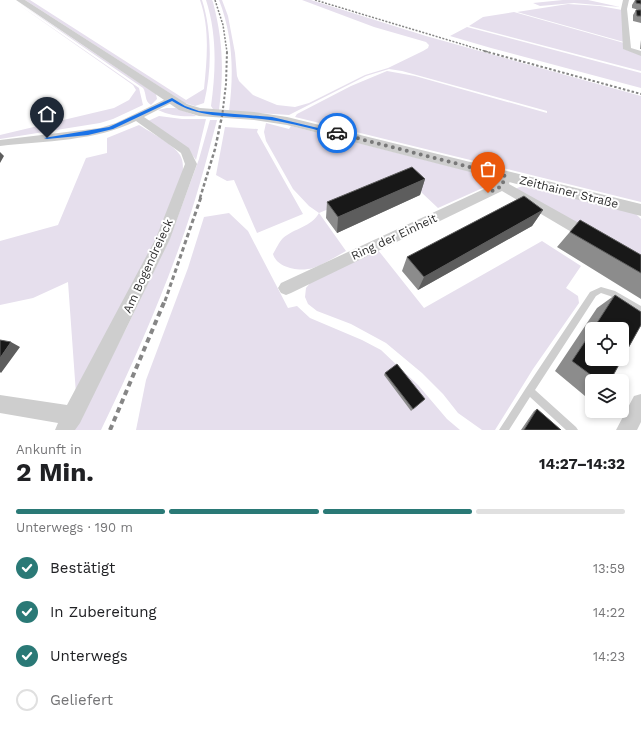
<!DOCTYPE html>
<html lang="de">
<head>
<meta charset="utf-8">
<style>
	:root { --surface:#fff; --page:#f2f2f2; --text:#202124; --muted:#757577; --line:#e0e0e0; --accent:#2a7976 }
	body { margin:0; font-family:"Work Sans",sans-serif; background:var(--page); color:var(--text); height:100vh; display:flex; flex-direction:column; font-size:15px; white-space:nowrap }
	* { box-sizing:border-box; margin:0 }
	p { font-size:13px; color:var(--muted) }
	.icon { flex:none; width:22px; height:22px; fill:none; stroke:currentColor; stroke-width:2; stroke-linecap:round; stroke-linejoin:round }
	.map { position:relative; height:430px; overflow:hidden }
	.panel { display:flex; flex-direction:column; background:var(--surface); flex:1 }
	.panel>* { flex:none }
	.fabs { position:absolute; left:585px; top:322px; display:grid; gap:8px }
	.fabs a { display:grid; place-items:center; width:44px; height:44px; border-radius:6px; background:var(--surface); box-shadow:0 2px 6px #0003; font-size:20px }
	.pin { position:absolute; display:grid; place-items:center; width:34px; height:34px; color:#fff; margin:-41px -17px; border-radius:50% 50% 50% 0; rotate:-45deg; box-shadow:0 0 4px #0007 }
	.pin .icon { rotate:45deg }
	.courier { position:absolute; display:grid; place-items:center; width:40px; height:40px; margin:-20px; border:3px solid #1a73e8; border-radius:50%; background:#fff; color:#222; box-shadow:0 1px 5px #0007 }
	.headline em { font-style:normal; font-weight:700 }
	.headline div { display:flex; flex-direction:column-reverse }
	.headline { display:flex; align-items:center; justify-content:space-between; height:68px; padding:0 16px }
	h1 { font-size:26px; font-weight:700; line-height:30px }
	.bar { display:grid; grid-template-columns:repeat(4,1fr); gap:6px 4px; align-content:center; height:48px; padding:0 16px }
	.bar i { height:5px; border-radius:3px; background:var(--line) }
	.bar .on { background:var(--accent) }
	.bar p { grid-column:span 4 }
	ol { padding:0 16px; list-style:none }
	li { display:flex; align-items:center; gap:12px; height:44px }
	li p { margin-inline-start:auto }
	li .icon { padding:4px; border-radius:50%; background:var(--accent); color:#fff; stroke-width:4 }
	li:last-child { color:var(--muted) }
	li i { width:22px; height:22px; border:2px solid var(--line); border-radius:50% }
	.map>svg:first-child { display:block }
	.green { fill:#e6dfed }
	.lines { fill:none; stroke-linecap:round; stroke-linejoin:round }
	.service { fill:#cecece; fill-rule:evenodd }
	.minor { fill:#cecece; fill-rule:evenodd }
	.tertiary { fill:#cecece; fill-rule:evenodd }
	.rail-far4 { stroke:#868686; stroke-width:1.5; stroke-dasharray:2 1.5; stroke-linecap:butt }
	.rail-far3 { stroke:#868686; stroke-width:2; stroke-dasharray:2.5 2; stroke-linecap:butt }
	.rail-far2 { stroke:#868686; stroke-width:2.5; stroke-dasharray:3.5 2.5; stroke-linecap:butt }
	.rail-far1 { stroke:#868686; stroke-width:3; stroke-dasharray:4.5 3; stroke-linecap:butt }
	.rail { stroke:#868686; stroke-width:4; stroke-dasharray:5.5 4; stroke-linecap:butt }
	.wall { fill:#8c8c8c; fill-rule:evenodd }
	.shaded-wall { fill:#5d5d5d }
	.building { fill:#181818; stroke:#5d5d5d }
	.route { fill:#1a73e8 }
	.done { stroke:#797979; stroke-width:4; stroke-dasharray:0 7.2 }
	.labels { text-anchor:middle; stroke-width:4; stroke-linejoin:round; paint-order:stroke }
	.street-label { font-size:12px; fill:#313131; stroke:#fff }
</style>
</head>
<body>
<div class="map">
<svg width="641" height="430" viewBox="0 0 641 430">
	<rect width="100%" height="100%" fill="#fff"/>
	<!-- green -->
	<path class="green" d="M12,0L139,88L143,105L113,119L100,123L0,139V135L114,108L129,100L136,90L133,85Z
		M15,0L156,94L157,99L151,105C144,101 147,94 143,88Z
		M25,0H30L186,100L204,89C207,58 210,29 200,0H202C212,31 212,71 204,103L195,106L185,103Z
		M206,0H212L213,2C223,41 224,70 219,110L213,109L211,106C216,70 217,34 206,0Z
		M219,0H222L228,16L235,53L237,76L239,81L253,95L277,105L295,107L309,103L365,75L388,68L423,51L428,48L429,45L426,42L374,27L302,0H311L426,36L641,96V202L295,117L297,114L351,86L387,71L415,76L547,113V111L402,71L389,69L366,76L289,115L229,111C234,73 233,36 219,0Z
		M327,0L450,36L467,27L641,73V88L491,48Z
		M563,0H588L620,7L574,3L540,6L533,3Z
		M568,4L600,6L622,10L624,42L517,12Z
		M514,12L624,43V49L641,55V71L469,26L483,17Z
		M167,108H176L197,116C184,117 170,116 158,110Z
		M159,116L182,119H206L196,160L188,149L148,121Z
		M210,120H217C206,162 195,204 180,245C157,309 130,370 101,430H74L126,329L170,238L199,159Z
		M266,123L289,129L291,126L488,176L496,182L438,208L405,177L319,213L346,251C335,257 324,264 313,268C299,272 277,268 273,254C276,249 279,242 283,238C295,228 311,227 319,213L309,206L293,189L266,141L264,132Z
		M139,125C150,132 173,144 180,155C183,160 183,165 183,171L157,238L76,394L68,282L33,298L0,305V241L58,225L86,158L107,153V138Z
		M225,127L258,129L257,132L303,214L257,233L234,180L227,181L216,175Z
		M526,185L635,213L641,219V258L517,191V188Z
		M229,213L248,231L288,308L297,306L310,318L362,340L381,350L418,385L447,419L460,430H136L146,380L188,268L204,217Z
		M542,241L581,266L566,288L578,296L579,303L533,369L495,430H482L458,413L443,394L422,373L386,343L351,324L317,311L308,304L305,297L306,288L311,282L378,250L424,308Z"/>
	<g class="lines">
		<!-- service -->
		<path class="service" d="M601,287L615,291L641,306V313L610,296L601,293L596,296L535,390L576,427L578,430H566L530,397L509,430H499L526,388L590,292Z"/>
		<!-- minor -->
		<path class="minor" d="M623,0H629L627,9L631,48L641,51V56L623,49L621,9Z
			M172,96L177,99L175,101L144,117L189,148L197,164L170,239L80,423L75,430H55L58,423L0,413V395L67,405L156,238L185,164L181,153L136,121C97,141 44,141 0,146V140L100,128L116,123Z
			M505,172L509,173L511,176L509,184L595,232L597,236L595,240L590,241L585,240L502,191L291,293L286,295L281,293L278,288L281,283L497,183L501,173Z
			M641,394V422L637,430H616L634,396Z"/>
		<!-- tertiary -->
		<path class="tertiary" d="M16,0H25L187,104L200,108L254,112L287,117L641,204V216L287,125L254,120L199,116L179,110Z"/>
		<!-- rail-far4 -->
		<path class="rail-far4" d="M215,0L223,25L227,52
			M315,0L488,52"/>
		<!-- rail-far3 -->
		<path class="rail-far3" d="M484,51L641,94
			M222,117L226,84L227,51"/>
		<!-- rail-far2 -->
		<path class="rail-far2" d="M200,198L215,149L222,116"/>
		<!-- rail-far1 -->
		<path class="rail-far1" d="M165,301L201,197"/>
		<!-- rail -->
		<path class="rail" d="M110,430L165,300"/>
	</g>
	<!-- wall -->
	<path class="wall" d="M635,0H641V23L633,21V15L636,10H639L632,8V5Z
		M641,40V49H640Z
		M425,179L420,195L337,233L326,218L327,202Z
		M543,210L532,226L418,290L402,271L407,257Z
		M580,220L641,255V299L557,247Z
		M615,295L641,312V325L610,381H592V393L585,396L555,371L597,308ZM592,329H622V359H592Z
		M385,373L425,399L411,411L384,375Z
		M537,409L561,430H521L534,411Z"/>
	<!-- shaded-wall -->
	<path class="shaded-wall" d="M0,152L4,156L0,163Z
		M425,179L420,195L337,233L338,217Z
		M543,210L532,226L418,290L424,277Z
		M11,342L20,347L1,373L0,372V358Z"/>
	<!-- building -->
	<path class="building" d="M636,0H641V4L636,3Z
		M636,10H641V16H637Z
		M412,167L425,179L338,217L327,202Z
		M524,196L543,210L424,277L407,257Z
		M580,220L641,255V273L570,232Z
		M615,295L641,312V325L622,359V329H593Z
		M592,331V359H622L610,381H599L572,361Z
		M0,340L11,342L0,358Z
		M397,364L425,399L413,409L385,373Z
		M537,409L561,430H524Z"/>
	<!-- route -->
	<path class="route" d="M172,98L185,106L199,111L272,117L339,133L337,135C315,130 293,123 270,120C237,115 201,120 172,101L113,129L88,135L47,139L44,138L109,127Z"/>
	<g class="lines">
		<!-- done -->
		<path class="done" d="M337,133L505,176L502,186L488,193"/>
	</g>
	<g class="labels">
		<!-- street labels -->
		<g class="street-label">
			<text transform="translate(569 192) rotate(14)" y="4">Zeithainer Straße</text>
			<text transform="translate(394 237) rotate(-25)" y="4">Ring der Einheit</text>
			<text transform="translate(148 266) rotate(-65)" y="4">Am Bogendreieck</text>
		</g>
	</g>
</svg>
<div class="fabs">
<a><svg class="icon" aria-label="locate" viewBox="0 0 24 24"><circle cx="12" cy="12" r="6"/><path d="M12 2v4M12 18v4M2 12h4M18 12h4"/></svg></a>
<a><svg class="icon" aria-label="layers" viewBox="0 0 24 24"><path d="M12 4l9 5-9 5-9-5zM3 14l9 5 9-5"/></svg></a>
</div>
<div class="pin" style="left:488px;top:193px;background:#ea580c"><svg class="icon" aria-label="bag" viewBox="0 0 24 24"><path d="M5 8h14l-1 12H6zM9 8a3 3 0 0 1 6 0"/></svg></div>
<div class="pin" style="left:47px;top:138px;background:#1f2937"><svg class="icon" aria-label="home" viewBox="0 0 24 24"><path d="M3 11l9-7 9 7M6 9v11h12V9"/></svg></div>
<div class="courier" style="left:337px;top:133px"><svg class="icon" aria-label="car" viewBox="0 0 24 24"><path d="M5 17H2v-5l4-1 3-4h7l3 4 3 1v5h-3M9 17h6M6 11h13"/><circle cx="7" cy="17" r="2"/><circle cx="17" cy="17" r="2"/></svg></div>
</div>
<section class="panel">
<div class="headline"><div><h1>2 Min.</h1><p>Ankunft in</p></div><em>14:27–14:32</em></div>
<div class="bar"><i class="on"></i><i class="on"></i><i class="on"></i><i></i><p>Unterwegs · 190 m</p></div>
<ol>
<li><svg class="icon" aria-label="check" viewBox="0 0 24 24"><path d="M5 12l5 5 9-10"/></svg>Bestätigt<p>13:59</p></li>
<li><svg class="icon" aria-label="check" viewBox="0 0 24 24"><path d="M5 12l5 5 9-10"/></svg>In Zubereitung<p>14:22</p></li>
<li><svg class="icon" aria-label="check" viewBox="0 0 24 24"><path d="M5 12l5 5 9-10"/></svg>Unterwegs<p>14:23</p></li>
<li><i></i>Geliefert</li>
</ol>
</section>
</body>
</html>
